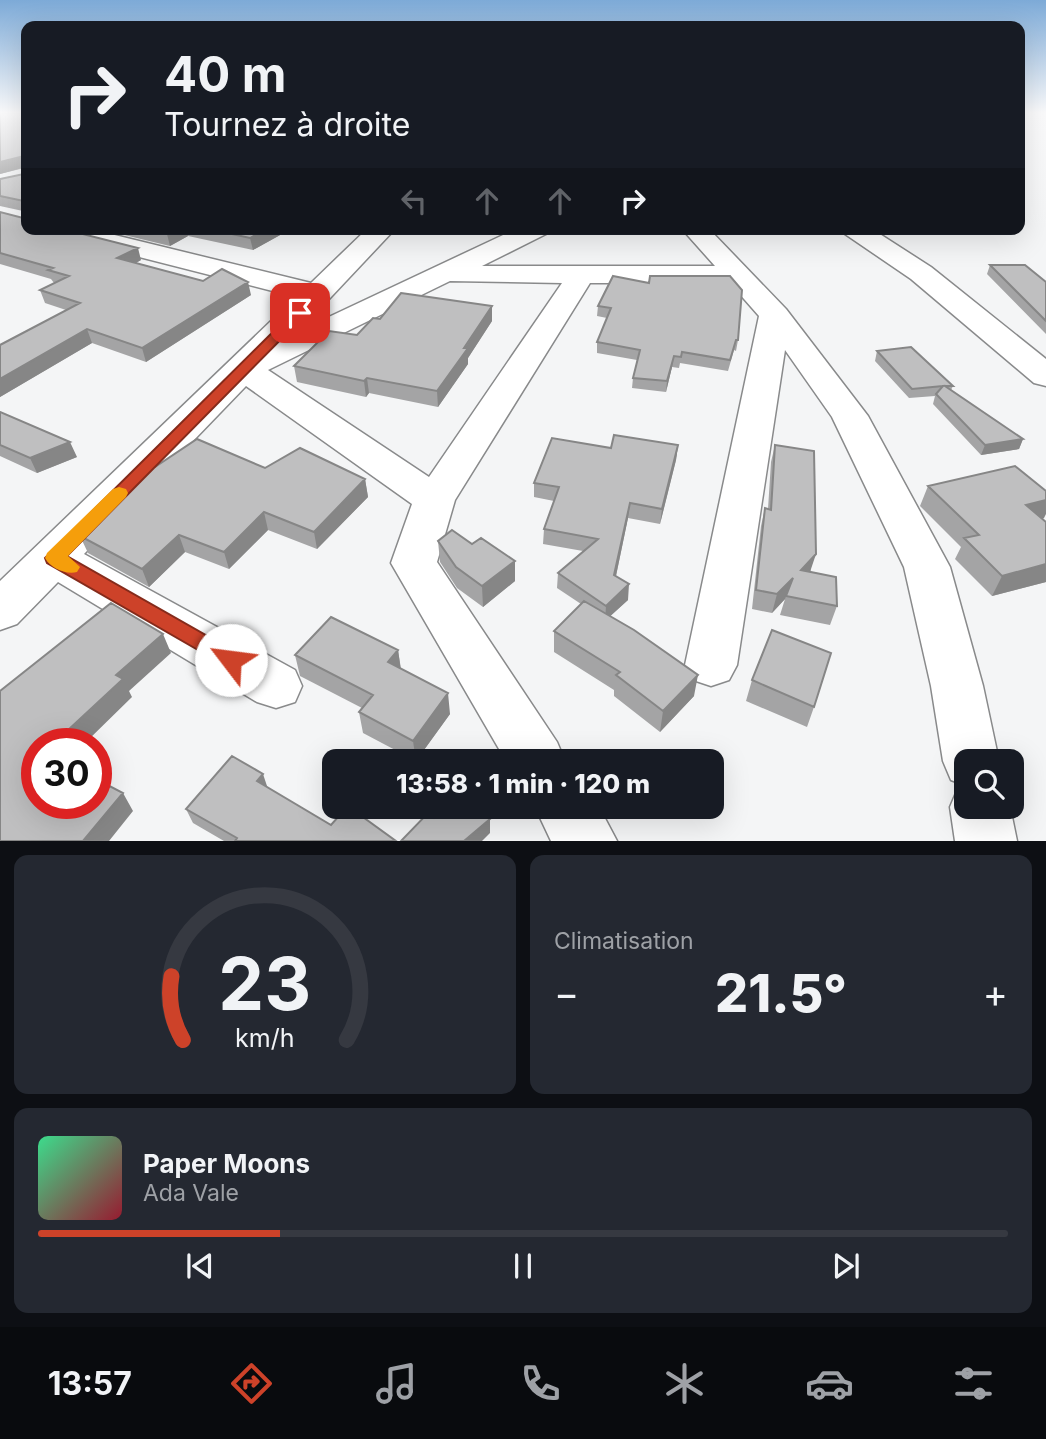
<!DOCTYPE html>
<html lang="fr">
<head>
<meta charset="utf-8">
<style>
	:root { --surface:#171b24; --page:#242831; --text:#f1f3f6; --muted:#9ea1a6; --line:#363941; --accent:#cd4229 }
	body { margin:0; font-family:Inter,sans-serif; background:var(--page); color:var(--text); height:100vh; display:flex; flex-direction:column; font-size:26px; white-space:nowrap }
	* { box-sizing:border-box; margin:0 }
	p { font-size:23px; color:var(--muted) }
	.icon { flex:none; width:38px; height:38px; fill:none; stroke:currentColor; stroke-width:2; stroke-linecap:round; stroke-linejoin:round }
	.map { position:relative; height:841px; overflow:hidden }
	.details { display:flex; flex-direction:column; gap:14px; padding:14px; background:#0d0f14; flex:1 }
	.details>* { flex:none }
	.banner { position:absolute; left:21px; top:21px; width:1004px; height:214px; border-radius:14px; box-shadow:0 7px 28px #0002; background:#171b24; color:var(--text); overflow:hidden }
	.tools { position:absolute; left:954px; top:749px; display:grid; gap:14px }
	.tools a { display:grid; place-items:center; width:70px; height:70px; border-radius:14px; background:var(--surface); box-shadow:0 7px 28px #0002; font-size:35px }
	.speed { position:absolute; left:21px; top:728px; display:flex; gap:14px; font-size:35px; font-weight:700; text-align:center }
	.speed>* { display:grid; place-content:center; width:91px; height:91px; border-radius:50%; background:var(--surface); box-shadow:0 7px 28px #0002; line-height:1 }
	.speed .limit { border:10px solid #d22; background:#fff; color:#111 }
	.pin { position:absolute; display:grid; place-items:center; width:60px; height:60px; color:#fff; margin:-30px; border-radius:14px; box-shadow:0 4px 10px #0006 }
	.me { position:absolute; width:77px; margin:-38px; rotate:300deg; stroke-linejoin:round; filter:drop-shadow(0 0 5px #0008) }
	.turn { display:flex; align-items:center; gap:24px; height:147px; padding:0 28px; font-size:32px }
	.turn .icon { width:91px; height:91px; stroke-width:2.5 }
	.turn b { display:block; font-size:49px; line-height:60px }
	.lanes { display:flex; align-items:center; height:66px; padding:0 28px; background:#0003; justify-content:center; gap:35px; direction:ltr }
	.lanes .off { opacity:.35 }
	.big { font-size:52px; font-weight:800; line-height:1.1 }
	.details .tile { flex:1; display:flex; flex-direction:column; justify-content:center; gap:10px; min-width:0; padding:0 24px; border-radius:14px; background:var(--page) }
	.details .dial { align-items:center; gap:0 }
	.dial svg { height:182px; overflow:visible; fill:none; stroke:var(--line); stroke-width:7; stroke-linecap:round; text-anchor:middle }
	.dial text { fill:var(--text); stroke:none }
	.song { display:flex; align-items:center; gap:21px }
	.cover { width:84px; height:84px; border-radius:10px; background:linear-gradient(135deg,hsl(150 70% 55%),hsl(350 70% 35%)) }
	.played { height:7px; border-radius:4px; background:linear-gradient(90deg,var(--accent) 25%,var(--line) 25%) }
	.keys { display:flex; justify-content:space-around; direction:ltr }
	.heat { display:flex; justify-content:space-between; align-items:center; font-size:38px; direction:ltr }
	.details .tiles { flex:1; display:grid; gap:14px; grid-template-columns:1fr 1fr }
	.tile:last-child { grid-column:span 2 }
	.trip { position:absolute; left:322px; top:749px; width:402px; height:70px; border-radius:14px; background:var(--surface); box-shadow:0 7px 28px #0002; font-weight:800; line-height:70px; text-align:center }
	.tab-bar { display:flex; height:112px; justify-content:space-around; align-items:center; background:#090b0e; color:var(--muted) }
	.tab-bar .icon { width:49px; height:49px }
	.tab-bar .on { color:var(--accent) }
	.tab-bar b { font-size:32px; color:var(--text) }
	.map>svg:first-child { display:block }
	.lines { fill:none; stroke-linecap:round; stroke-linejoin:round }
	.street-casing { stroke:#898a8b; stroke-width:3 }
	.street { fill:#fff; fill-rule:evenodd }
	.wall { fill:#a4a4a5 }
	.shaded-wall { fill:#868686 }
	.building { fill:#bfbfc0; stroke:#868686; stroke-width:2 }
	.route { fill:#cd4229; stroke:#852b1b; stroke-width:2 }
	.slow { fill:#f59e0b }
</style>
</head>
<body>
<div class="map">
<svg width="1046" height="841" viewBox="0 0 1046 841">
	<rect width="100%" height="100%" fill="#f4f5f6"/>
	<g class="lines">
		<g class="street-casing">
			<path id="street" d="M45,229H90L311,283L367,229H395L299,331L516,229H550L546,234L482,266H715L682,229H709L786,309L868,416L950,567L983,686L999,761H966V807H1010L1017,841H955L950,807L959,786L964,785L951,780L943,761L931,686L904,567L832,417L785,350L737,665L729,680L711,686L693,680L685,665L759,316L730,283H590L455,500L437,562L557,742L565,761H506L391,563L412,504L246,386L84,554L295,670L302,686L295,702L276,708L257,702L58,582L17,624L0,630V581L296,297L49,234ZM450,281L562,283L429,477L268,370Z
				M841,229H872L931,267L1046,359V386L1034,383L911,279L845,234Z
				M535,807H599L617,841H551Z"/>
		</g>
		<use href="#street" class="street"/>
	</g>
	<path class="wall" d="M26,113V229L141,260L136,263L251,295L146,362L92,343L0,397V345L66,310L45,303L40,290L54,283L51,279L0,264V212L23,218V211L0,206V179L24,174V168L0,174Z
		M115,229H291L253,250L188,236L170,246L116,233Z
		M990,265L1046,282V334L987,274Z
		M613,276L738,340L736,351L734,350L728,371L680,363L679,368L672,367L666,392L632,388L633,378L637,360L597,353V342L607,318L597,316L598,306Z
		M492,306V321L468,358V364L438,407L369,393L366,397L297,382L294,366L357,335L380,319Z
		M877,351L953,386L951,390L1023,439L1019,449L981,455L933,404L935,396L909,398L875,361Z
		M0,412L77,457L37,473L0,456Z
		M678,445L676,460L660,524L628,518L616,576L628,600L610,616L694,696L660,732L614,696V690L554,652V631L581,604L557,588L558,573L583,551L543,544L544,529L554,501L534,497V483L611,448Z
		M775,445L811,572L837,606L830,625L780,615L785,599L772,613L752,609L761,526L765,508L768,509L771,462Z
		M155,467L265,468L365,479L368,497L317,549L268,530L229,569L185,552L149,587L88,553L80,536Z
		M928,486L1044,518L1042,519L1046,522V582L992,596L955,559L961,547L920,506Z
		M438,541L515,581L483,607L457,588L440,562Z
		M398,650L401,669L450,714L416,761L363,733L359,712L362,708L300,676L295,655Z
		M752,680L814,707L807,727L746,701Z
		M267,787L331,825L396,841H224L193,823L186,809Z"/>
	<path class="shaded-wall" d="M24,156L26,167L0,174V162Z
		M176,229H186L188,236L170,246L167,234Z
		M266,229H291L253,250L250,238Z
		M138,248L141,260L121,271L117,258Z
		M248,282L251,295L146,362L142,348Z
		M492,306V321L468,358V364L438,407L437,391Z
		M87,329L92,343L0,397V379Z
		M674,356L672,367L666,392L667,381Z
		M367,378L369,393L366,397L364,381Z
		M1023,439L1019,449L981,455L985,445Z
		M70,442L77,457L37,473L30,458Z
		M678,445L676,460L660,524L662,509Z
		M365,479L368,497L317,549L314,532Z
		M1046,500V514L1044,518L1016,525L1026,505Z
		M630,503L628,518L613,590L614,575Z
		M264,512L268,530L229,569L224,552Z
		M179,535L185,552L149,587L142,569Z
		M816,554L810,572L801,570Z
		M515,561V581L483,607L482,586Z
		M1046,564V582L992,596L1002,576Z
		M793,578L785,599L772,613L777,594Z
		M629,584L628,600L605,621L606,606Z
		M163,634L171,653L129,691L132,697L84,744H53L116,675Z
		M398,650L401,671L388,662Z
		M698,675L694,696L660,732L663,711Z
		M448,693L450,714L416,761L413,741Z
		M263,774L268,789L257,781Z
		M123,793L133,811L109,841H83Z
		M490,819V833L482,841H464Z"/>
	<path class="building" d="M0,113H26V229H63L138,248L117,258L203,281L222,269L248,282L142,348L87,329L0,379V345L80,303L40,290L69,276L48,270L53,268L0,253V212L23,218L24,201L0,196V179L24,174V156L0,162Z
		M148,229H176L167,234Z
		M209,229H266L250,238Z
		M990,265H1025L1046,282V321Z
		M613,276L649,283L650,276H730L742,290L738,340H736L730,360L682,352L681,357L674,356L667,381L633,378L640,350L597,342L611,308L598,306Z
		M401,293L492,306L464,348H468L437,391L367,378L364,381L294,366L329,331L357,335L373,318L380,319Z
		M911,347L953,386H945L1023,439L985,445L936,394L943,386L912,389L877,351Z
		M0,412L70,442L30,458L0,445Z
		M614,435L678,445L662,509L630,503L614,575L629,584L606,606L558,573L598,539L544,529L559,487L534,483L552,438L611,448Z
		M197,439L265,468L300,448L365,479L314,532L264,512L224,552L179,535L142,569L80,536L150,466L155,467Z
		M775,445L814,451L816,554L801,570L836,577L837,606L786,596L793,578L777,594L756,590L765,508L771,510Z
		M1015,466L1046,491V500L1026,505L1046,522V564L1002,576L964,538L979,535L928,486Z
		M452,530L472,544L481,538L515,561L482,586L456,567L438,541Z
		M584,601L634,630L698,675L663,711L616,675L620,672L554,631Z
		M111,603L163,634L116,675L123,679L53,744H37V803H96V779L123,793L83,841H0V691Z
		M331,617L398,650L388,662L448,693L413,741L359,712L373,695L295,655Z
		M772,630L831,653L814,707L752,680Z
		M232,756L263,774L257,781L331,825L347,807H349L396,841H235L237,838L186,809Z
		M447,807H479L490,819L464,841H401L428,813L434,818Z"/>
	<linearGradient id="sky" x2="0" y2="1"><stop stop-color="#7daad7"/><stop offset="0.49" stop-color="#fafafb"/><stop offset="1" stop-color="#fafafb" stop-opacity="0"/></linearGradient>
	<rect width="1046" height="230" fill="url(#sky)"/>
	<path class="route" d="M300,309L306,313L304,316L67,556L239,654L242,660L239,667L231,669L47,563L45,558L295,310Z"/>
	<path class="slow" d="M119,487L126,489L128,493L126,497L68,556L80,567L77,572C66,575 50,568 45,558L47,553L113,489Z"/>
</svg>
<div class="tools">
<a><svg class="icon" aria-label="search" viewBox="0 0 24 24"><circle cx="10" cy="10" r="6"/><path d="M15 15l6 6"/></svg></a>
</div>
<div class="speed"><div class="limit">30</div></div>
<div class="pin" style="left:300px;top:313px;background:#d93025"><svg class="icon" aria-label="arrive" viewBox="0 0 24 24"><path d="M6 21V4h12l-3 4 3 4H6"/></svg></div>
<svg class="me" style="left:231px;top:660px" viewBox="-20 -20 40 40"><circle r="19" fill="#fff"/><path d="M0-13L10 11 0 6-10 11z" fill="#cd4229"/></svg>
<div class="trip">13:58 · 1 min · 120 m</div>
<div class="banner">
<div class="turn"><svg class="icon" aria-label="right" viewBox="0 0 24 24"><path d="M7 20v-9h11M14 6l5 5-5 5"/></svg><div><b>40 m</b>Tournez à droite</div></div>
<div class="lanes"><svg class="icon off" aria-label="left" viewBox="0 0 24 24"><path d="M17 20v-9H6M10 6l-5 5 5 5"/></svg><svg class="icon off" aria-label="ahead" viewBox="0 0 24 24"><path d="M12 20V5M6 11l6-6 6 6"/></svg><svg class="icon off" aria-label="ahead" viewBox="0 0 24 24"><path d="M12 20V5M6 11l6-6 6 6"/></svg><svg class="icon" aria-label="right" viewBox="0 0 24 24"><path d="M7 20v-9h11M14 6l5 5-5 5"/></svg></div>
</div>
</div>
<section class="details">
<div class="tiles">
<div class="tile dial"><svg viewBox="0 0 100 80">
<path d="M14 69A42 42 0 1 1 86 69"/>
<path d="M14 69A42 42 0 0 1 9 41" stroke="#cd4229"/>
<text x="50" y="56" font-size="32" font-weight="700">23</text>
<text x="50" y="72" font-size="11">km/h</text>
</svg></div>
<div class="tile"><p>Climatisation</p>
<div class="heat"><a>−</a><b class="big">21.5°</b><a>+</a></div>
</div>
<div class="tile">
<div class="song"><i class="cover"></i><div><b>Paper Moons</b><p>Ada Vale</p></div></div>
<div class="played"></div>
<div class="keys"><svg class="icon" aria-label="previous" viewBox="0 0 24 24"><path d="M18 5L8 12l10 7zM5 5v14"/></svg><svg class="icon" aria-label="pause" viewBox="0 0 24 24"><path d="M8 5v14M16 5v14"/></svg><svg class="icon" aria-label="next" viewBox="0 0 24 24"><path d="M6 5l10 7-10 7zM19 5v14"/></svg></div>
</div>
</div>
</section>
<nav class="tab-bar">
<b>13:57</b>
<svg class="icon on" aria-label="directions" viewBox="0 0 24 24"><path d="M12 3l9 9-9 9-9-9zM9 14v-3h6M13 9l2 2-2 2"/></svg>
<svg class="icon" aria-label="music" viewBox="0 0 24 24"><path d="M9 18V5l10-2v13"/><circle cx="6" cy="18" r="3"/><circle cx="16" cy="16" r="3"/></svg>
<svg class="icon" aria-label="phone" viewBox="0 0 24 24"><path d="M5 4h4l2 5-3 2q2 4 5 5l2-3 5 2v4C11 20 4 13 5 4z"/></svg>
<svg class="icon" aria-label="climate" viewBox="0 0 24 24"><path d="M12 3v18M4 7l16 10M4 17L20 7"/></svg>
<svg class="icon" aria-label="car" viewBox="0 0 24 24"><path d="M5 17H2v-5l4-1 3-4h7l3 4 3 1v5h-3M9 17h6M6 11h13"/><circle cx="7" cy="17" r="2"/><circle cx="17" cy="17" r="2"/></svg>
<svg class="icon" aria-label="filters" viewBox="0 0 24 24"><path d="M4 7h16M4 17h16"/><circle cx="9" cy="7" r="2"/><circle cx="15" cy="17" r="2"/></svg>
</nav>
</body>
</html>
